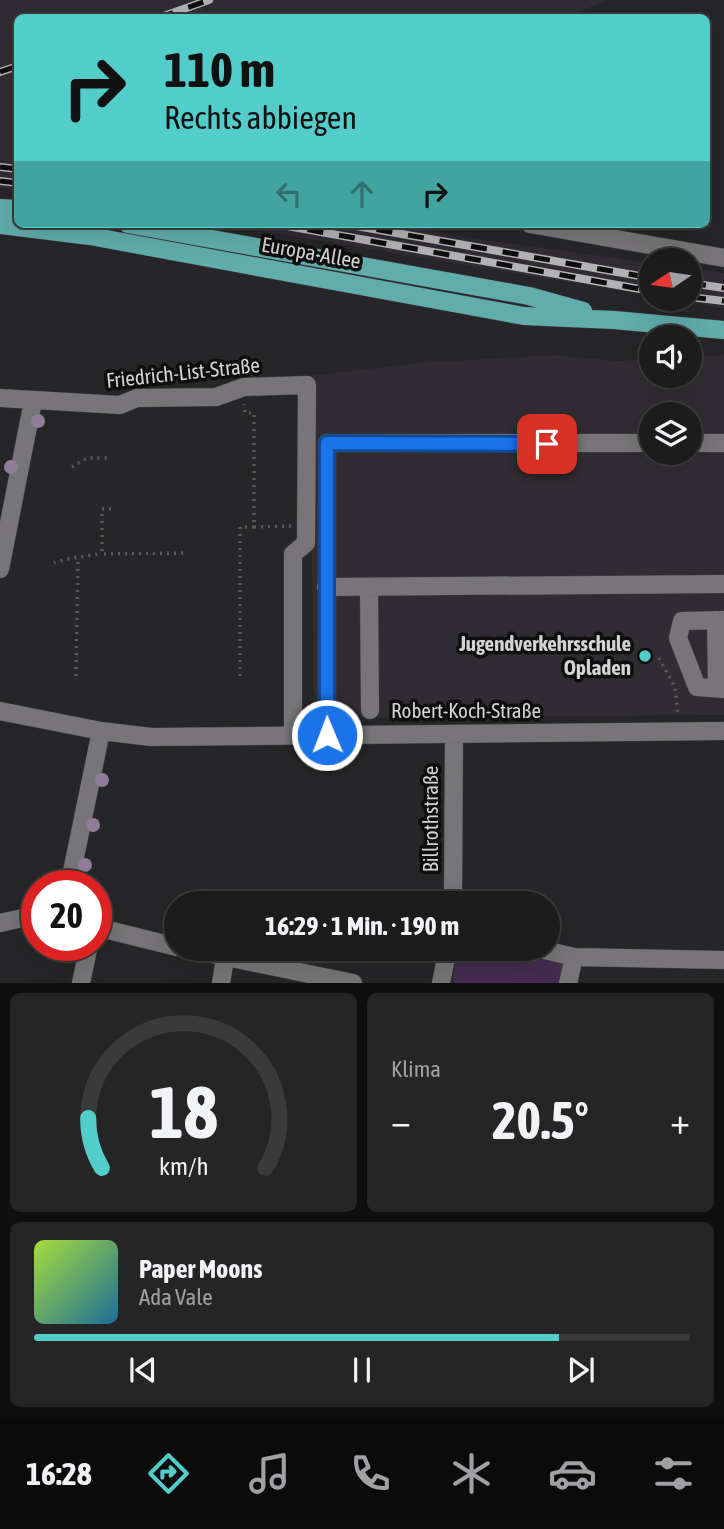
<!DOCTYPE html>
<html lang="de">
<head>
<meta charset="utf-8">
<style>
	:root { --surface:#1c1c1d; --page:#252526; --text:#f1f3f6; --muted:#a0a1a4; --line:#3a3a3b; --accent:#53cdca }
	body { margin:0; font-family:"Asap Condensed",sans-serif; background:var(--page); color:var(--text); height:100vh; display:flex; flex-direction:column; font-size:26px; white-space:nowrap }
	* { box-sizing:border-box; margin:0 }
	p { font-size:23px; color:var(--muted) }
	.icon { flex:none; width:38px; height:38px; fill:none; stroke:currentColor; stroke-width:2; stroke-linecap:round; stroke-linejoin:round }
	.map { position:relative; height:983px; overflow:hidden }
	.side { display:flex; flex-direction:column; gap:10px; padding:10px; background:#0f0f10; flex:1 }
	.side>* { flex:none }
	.banner { position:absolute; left:14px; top:14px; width:696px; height:214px; border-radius:10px; box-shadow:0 7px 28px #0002,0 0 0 2px var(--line); background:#53cdca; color:#111; overflow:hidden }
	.needle { width:46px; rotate:257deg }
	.controls { position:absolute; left:639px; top:248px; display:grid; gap:14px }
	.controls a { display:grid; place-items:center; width:63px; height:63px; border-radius:50%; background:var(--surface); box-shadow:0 7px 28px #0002,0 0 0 2px var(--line); font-size:35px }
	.speed { position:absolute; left:21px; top:870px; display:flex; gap:14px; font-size:35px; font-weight:700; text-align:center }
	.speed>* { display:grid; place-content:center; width:91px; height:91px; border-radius:50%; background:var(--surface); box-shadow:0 7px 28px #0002,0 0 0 2px var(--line); line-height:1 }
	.speed .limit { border:10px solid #d22; background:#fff; color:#111 }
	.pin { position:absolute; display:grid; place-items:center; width:60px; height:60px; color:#fff; margin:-30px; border-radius:14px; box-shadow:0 4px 10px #0006 }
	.me { position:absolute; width:77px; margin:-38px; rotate:359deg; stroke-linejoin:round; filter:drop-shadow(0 0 5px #0008) }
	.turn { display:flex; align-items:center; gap:24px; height:147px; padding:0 35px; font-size:32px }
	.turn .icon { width:91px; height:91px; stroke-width:2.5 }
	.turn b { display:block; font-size:49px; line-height:60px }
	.lanes { display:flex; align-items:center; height:66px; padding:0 35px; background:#0003; justify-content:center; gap:35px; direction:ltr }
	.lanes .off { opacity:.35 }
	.big { font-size:52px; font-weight:700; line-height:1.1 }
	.side .card { flex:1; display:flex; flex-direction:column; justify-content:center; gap:10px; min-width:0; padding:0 24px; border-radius:10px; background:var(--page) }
	.side .dial { align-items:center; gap:0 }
	.dial svg { height:182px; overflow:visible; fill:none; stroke:var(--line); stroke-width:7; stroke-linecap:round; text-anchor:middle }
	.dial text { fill:var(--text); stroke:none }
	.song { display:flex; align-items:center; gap:21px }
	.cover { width:84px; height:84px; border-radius:10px; background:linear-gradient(135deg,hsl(80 70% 55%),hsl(200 70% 35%)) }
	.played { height:7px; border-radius:4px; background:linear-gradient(90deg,var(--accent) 80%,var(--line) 80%) }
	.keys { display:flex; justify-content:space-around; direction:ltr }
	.heat { display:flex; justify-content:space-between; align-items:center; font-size:38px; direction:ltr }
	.side .tiles { flex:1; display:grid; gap:10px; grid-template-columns:1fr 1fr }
	.card:last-child { grid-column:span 2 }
	.trip { position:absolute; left:164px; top:891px; width:396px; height:70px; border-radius:35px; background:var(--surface); box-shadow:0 7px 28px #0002,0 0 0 2px var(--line); font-weight:700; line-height:70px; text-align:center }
	.dock { display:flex; height:112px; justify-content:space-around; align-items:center; background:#0b0b0c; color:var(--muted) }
	.dock .icon { width:49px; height:49px }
	.dock .current { color:var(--accent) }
	.dock b { font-size:32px; color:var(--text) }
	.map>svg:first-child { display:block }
	.built { fill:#312c33; fill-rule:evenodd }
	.green { fill:#452b50 }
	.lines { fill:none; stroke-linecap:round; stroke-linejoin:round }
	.minor-casing { stroke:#424143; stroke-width:19 }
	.major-casing { stroke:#424143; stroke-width:19 }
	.path { stroke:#5a595b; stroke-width:3.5; stroke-dasharray:2 5; stroke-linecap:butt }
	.minor { stroke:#777577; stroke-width:18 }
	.major { stroke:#60adac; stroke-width:18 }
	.rail-casing { stroke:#b3b2b4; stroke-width:8 }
	.rail { stroke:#0f0e0f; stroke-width:5; stroke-dasharray:16; stroke-linecap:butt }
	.tree { fill:#917d99 }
	.route-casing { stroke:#114b97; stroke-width:18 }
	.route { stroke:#1a73e8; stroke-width:12 }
	.poi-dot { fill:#53cdca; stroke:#0f0e0f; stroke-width:2.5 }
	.labels { text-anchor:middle; stroke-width:7; stroke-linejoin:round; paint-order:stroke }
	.street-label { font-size:21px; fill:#d3d2d4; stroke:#0f0e0f }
	.poi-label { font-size:21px; font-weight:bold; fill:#d3d2d4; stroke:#0f0e0f; text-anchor:end }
</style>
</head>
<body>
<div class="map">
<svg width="724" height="983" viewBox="0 0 724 983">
	<rect width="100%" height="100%" fill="#262527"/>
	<path class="built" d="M0,0H203L206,11L188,18H18L17,190L0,188Z
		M204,0H609L562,18H210Z
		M220,224H392L463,237L651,263V296Z
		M690,268L724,273V308L671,299H690Z
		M554,355L617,361L651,359V376H690V357L724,355V715L314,718L309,376L418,363ZM651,415H690V453H651Z"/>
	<path class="green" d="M458,949H500L561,961L563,968L560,983H452Z"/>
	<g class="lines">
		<g class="minor-casing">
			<path id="minor" d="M530,224L724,258
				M0,398L120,405L137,398L216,397L244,387L307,385L306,543L293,554V735
				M690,443H724
				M0,569L33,401
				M326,587L724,584
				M369,587L370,710
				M716,620L717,688
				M724,620L682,621L678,638L697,687L724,689
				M0,711L101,731L151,737L724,731
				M327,735V443H651
				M69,886L101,731
				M453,903L454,734
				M0,923L37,915
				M96,927L177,947
				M183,948L353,983
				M536,948L574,957L724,960
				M81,983L89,945
				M221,983L225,959
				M441,983L448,948
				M568,983L574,957"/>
		</g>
		<g class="major-casing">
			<path id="major" d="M0,208L18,209
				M128,224L529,296L583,311
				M0,225L90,236L524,316L614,320L724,330"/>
		</g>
		<path class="path" d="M72,467L87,458H110
			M111,509H102V554L187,553
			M254,527L291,526
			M54,563C59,560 95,554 102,554
			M659,658L675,687L678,716
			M76,676L78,559
			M240,676V527H254V413H245L244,404"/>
		<use href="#minor" class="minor"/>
		<use href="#major" class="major"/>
		<g class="rail-casing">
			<path id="rail" d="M158,18L209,0
				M0,72L18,66
				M0,167L18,169
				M0,181L18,183
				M276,224L651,291
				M345,224L651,278
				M690,283L724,288
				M690,297L724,301"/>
		</g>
		<use href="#rail" class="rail"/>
	</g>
	<g class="tree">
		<circle cx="38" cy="421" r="7"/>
		<circle cx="11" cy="467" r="7"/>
		<circle cx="102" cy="780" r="7"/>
		<circle cx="93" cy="825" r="7"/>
		<circle cx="85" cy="865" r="7"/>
	</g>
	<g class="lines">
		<g class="route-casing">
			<path id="route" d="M327,735V443L547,444"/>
		</g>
		<use href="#route" class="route"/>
	</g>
	<circle class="poi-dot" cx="645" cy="656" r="7"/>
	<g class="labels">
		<g class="street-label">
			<text transform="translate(311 253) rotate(10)" y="7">Europa-Allee</text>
			<text transform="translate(183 373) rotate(-6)" y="7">Friedrich-List-Straße</text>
			<text x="466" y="718">Robert-Koch-Straße</text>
			<text transform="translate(431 819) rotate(-90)" y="7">Billrothstraße</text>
		</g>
		<g class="poi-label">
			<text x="631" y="651">Jugendverkehrsschule<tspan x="631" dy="24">Opladen</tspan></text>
		</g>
	</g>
</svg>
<div class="controls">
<a><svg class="needle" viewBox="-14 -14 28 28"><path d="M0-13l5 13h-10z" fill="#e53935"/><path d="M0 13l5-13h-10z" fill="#a0a1a4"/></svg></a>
<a><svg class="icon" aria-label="sound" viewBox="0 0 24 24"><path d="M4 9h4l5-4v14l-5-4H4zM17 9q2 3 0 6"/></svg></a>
<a><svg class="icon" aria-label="layers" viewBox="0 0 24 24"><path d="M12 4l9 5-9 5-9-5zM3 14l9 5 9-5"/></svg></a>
</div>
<div class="speed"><div class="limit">20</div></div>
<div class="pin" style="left:547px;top:444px;background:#d93025"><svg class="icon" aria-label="arrive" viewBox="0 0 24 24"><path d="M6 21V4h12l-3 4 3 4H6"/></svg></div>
<svg class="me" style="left:327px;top:735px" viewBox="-20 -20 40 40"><circle r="17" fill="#1a73e8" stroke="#fff" stroke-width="3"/><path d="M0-11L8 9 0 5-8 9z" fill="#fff"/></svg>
<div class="trip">16:29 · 1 Min. · 190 m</div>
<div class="banner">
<div class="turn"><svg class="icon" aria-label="right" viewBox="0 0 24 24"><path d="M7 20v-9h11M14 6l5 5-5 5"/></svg><div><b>110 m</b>Rechts abbiegen</div></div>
<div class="lanes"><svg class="icon off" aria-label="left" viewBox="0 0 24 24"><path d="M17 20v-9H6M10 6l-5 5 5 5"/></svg><svg class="icon off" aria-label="ahead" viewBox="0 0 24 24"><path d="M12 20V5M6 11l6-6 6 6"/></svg><svg class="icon" aria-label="right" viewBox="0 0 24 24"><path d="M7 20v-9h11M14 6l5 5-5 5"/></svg></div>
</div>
</div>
<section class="side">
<div class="tiles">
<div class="card dial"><svg viewBox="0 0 100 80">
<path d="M14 69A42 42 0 1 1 86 69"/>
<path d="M14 69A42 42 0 0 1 8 47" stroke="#53cdca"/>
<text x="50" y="56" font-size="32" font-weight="700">18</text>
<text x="50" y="72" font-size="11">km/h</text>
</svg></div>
<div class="card"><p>Klima</p>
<div class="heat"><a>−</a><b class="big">20.5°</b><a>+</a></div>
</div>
<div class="card">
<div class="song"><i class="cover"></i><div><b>Paper Moons</b><p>Ada Vale</p></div></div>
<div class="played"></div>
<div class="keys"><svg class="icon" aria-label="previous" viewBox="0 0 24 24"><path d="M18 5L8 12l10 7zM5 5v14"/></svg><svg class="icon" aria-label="pause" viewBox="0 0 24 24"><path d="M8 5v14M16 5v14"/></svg><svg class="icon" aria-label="next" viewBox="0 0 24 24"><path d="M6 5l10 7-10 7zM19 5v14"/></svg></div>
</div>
</div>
</section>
<nav class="dock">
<b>16:28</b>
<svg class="icon current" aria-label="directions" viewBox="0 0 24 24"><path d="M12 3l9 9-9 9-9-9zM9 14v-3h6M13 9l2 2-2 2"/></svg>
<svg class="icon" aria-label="music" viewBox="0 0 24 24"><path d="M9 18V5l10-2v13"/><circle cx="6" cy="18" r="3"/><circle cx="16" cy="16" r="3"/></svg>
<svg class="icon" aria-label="phone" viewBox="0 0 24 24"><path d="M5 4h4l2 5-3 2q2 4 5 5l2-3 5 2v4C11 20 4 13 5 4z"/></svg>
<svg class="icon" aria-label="climate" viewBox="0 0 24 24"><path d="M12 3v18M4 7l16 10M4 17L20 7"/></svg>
<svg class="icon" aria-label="car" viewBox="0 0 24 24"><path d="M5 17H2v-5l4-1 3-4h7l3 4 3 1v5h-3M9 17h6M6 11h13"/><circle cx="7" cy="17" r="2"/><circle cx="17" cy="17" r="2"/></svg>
<svg class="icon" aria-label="filters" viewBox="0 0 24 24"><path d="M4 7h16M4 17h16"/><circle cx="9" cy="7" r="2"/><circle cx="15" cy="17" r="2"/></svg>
</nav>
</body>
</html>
